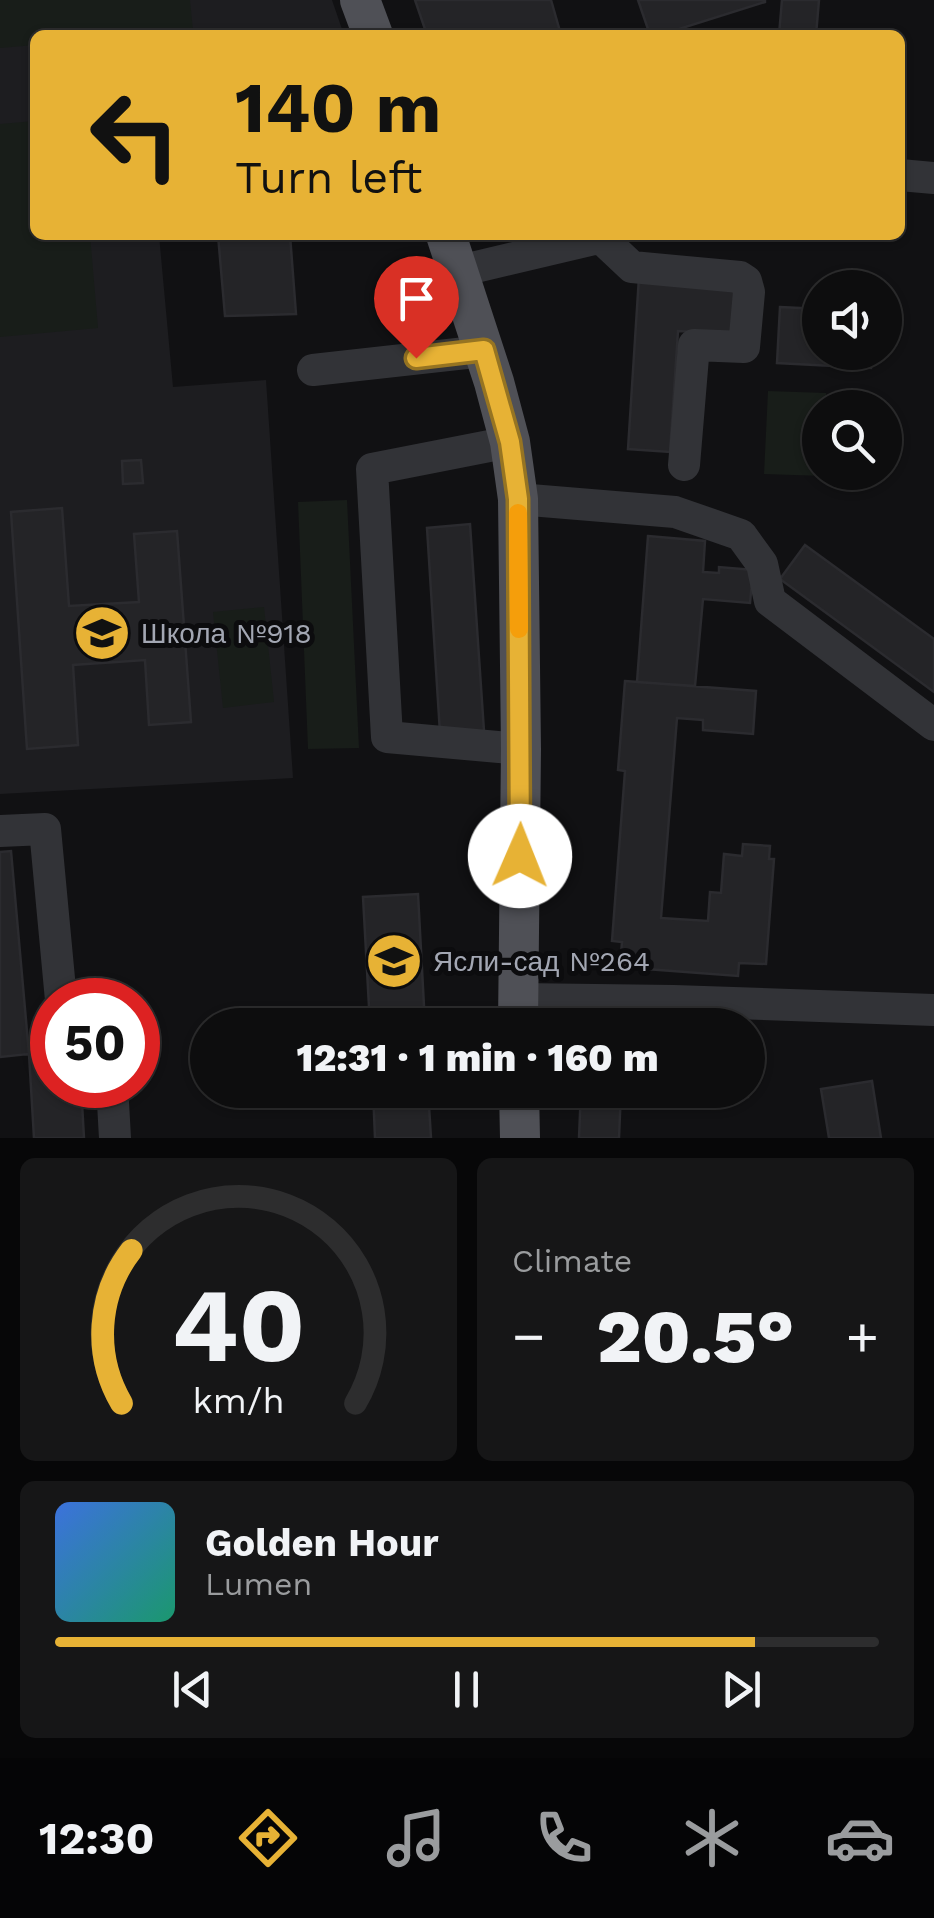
<!DOCTYPE html>
<html lang="en">
<head>
<meta charset="utf-8">
<style>
	:root { --surface:#0d0d0e; --page:#161617; --text:#f1f3f6; --muted:#9a9c9e; --line:#2d2d2e; --accent:#e7b235 }
	body { margin:0; font-family:"Work Sans",sans-serif; background:var(--page); color:var(--text); height:100vh; display:flex; flex-direction:column; font-size:38px; white-space:nowrap }
	* { box-sizing:border-box; margin:0 }
	p { font-size:32px; color:var(--muted) }
	.icon { flex:none; width:55px; height:55px; fill:none; stroke:currentColor; stroke-width:2; stroke-linecap:round; stroke-linejoin:round }
	.map { position:relative; height:1138px; overflow:hidden }
	.side { display:flex; flex-direction:column; gap:20px; padding:20px; background:#070708; flex:1 }
	.side>* { flex:none }
	.guide { position:absolute; left:30px; top:30px; width:875px; height:210px; border-radius:15px; box-shadow:0 2px 8px #0004,0 0 0 2px var(--line); background:#e7b235; color:#111; overflow:hidden }
	.fabs { position:absolute; left:802px; top:270px; display:grid; gap:20px }
	.fabs a { display:grid; place-items:center; width:100px; height:100px; border-radius:50%; background:var(--surface); box-shadow:0 2px 8px #0004,0 0 0 2px var(--line); font-size:50px }
	.speed { position:absolute; left:30px; top:978px; display:flex; gap:20px; font-size:50px; font-weight:700; text-align:center }
	.speed>* { display:grid; place-content:center; width:130px; height:130px; border-radius:50%; background:var(--surface); box-shadow:0 2px 8px #0004,0 0 0 2px var(--line); line-height:1 }
	.speed .limit { border:15px solid #d22; background:#fff; color:#111 }
	.pin { position:absolute; display:grid; place-items:center; width:85px; height:85px; color:#fff; margin:-102px -42px; border-radius:50% 50% 50% 0; rotate:-45deg; box-shadow:0 0 10px #0007 }
	.pin .icon { rotate:45deg }
	.me { position:absolute; width:110px; margin:-55px; rotate:1deg; stroke-linejoin:round; filter:drop-shadow(0 0 8px #0008) }
	.turn { display:flex; align-items:center; gap:35px; height:210px; padding:0 40px; font-size:45px }
	.turn .icon { width:130px; height:130px; stroke-width:2.5 }
	.turn b { display:block; font-size:70px; line-height:85px }
	.big { font-size:75px; font-weight:800; line-height:1.1 }
	.side .tile { flex:1; display:flex; flex-direction:column; justify-content:center; gap:15px; min-width:0; padding:0 35px; border-radius:15px; background:var(--page) }
	.side .dial { align-items:center; gap:0 }
	.dial svg { height:260px; overflow:visible; fill:none; stroke:var(--line); stroke-width:7; stroke-linecap:round; text-anchor:middle }
	.dial text { fill:var(--text); stroke:none }
	.song { display:flex; align-items:center; gap:30px }
	.cover { width:120px; height:120px; border-radius:15px; background:linear-gradient(135deg,hsl(220 70% 55%),hsl(160 70% 35%)) }
	.played { height:10px; border-radius:5px; background:linear-gradient(90deg,var(--accent) 85%,var(--line) 85%) }
	.keys { display:flex; justify-content:space-around; direction:ltr }
	.heat { display:flex; justify-content:space-between; align-items:center; font-size:55px; direction:ltr }
	.side .tiles { flex:1; display:grid; gap:20px; grid-template-columns:1fr 1fr }
	.tile:last-child { grid-column:span 2 }
	.trip { position:absolute; left:190px; top:1008px; width:575px; height:100px; border-radius:50px; background:var(--surface); box-shadow:0 2px 8px #0004,0 0 0 2px var(--line); font-weight:800; line-height:100px; text-align:center }
	.tabs { display:flex; height:160px; justify-content:space-around; align-items:center; background:#050506; color:var(--muted) }
	.tabs .icon { width:70px; height:70px }
	.tabs .selected { color:var(--accent) }
	.tabs b { font-size:45px; color:var(--text) }
	.map>svg:first-child { display:block }
	.built { fill:#1d1d20 }
	.green { fill:#181d19 }
	.building { fill:#242427; stroke:#2b2b2f; stroke-width:2.5 }
	.lines { fill:none; stroke-linecap:round; stroke-linejoin:round }
	.minor { stroke:#323337; stroke-width:32 }
	.major { stroke:#4f5056; stroke-width:40 }
	.route-casing { stroke:#967422; stroke-width:25 }
	.route { stroke:#e7b235; stroke-width:18 }
	.slow { stroke:#f59e0b; stroke-width:18 }
	.labels { text-anchor:middle; stroke-width:10; stroke-linejoin:round; paint-order:stroke }
	.poi-label { font-size:28px; fill:#a3a7b3; stroke:#0c0c0e; text-anchor:start }
</style>
</head>
<body>
<div class="map">
<svg width="934" height="1138" viewBox="0 0 934 1138">
	<rect width="100%" height="100%" fill="#111113"/>
	<path class="built" d="M0,0H332L344,35H35V235H159L173,387L266,380L293,778L0,794Z"/>
	<path class="green" d="M0,0H190L193,31L144,35H35V45L0,48Z
		M35,121V235H90L98,328L0,337V124Z
		M768,391L826,393V407L820,408V472L823,476L764,474Z
		M347,500L359,748L308,749L298,502Z
		M264,607L274,702L223,708L213,612Z"/>
	<path class="building" d="M415,0H551L561,35H427Z
		M638,0H765V2L660,35H650Z
		M782,0H819L816,35H779Z
		M218,235H290L296,314L225,316Z
		M639,277L743,283L739,334L678,331L670,452L628,449Z
		M780,307L820,309V352H872L871,368L777,363Z
		M141,460L143,483L123,484L122,461Z
		M62,508L69,606L139,602L134,534L177,531L191,722L149,725L145,660L73,665L78,745L27,749L11,512Z
		M470,524L484,731L440,733L427,528Z
		M648,536L705,541L703,572L719,573V567L753,570L750,603L703,599L695,686L637,682Z
		M805,545L934,639V692L780,579Z
		M625,681L756,691L753,734L703,730V720L677,718L661,918L708,921L710,892L721,893L724,854L742,856L743,844L770,846L769,859H774L766,964L739,963L738,976L620,967L622,942L612,941L625,771L618,770Z
		M11,851L29,1054L0,1057V852Z
		M418,894L425,1025H370L363,897Z
		M52,1053V1085H81L84,1138H34L29,1054Z
		M748,1056H750L748,1097L692,1095L693,1090H748Z
		M872,1081L881,1138H829L821,1089Z
		M373,1090H428L431,1138H375Z
		M581,1090H621L619,1138H579Z"/>
	<g class="lines">
		<path class="minor" d="M900,175L934,178
			M600,237L632,267L740,277L746,281L749,292L744,347L694,345L684,465
			M459,271L611,235
			M313,370L484,351
			M510,442L372,469L387,737L521,749
			M518,499L675,512L741,535L762,564L770,601L934,725
			M0,831L45,829L61,1000
			M518,999L674,1001L934,1010
			M112,1085L115,1138"/>
		<path class="major" d="M360,0L373,35
			M446,235L494,382L510,442L518,499L521,749L518,1025
			M519,1090L520,1138"/>
	</g>
	<g class="lines">
		<g class="route-casing">
			<path id="route" d="M416,358L484,350L510,442L518,499L520,856"/>
		</g>
		<use href="#route" class="route"/>
		<path class="slow" d="M518,513L519,629"/>
	</g>
	<defs>
		<g id="school-disc" transform="scale(2.875)"><circle r="9.5" fill="#e7b235" stroke="#0c0c0e"/><path d="M0-5L7-2L0 1L-7-2ZM-4 1L0 2.5L4 1V4Q0 6-4 4Z" fill="#111"/></g>
	</defs>
	<g fill-rule="evenodd">
		<use href="#school-disc" x="102" y="633"/>
		<use href="#school-disc" x="394" y="961"/>
	</g>
	<g class="labels">
		<g class="poi-label">
			<text x="141" y="643">Школа №918</text>
			<text x="433" y="971">Ясли-сад №264</text>
		</g>
	</g>
</svg>
<div class="fabs">
<a><svg class="icon" aria-label="sound" viewBox="0 0 24 24"><path d="M4 9h4l5-4v14l-5-4H4zM17 9q2 3 0 6"/></svg></a>
<a><svg class="icon" aria-label="search" viewBox="0 0 24 24"><circle cx="10" cy="10" r="6"/><path d="M15 15l6 6"/></svg></a>
</div>
<div class="speed"><div class="limit">50</div></div>
<div class="pin" style="left:416px;top:358px;background:#d93025"><svg class="icon" aria-label="arrive" viewBox="0 0 24 24"><path d="M6 21V4h12l-3 4 3 4H6"/></svg></div>
<svg class="me" style="left:520px;top:856px" viewBox="-20 -20 40 40"><circle r="19" fill="#fff"/><path d="M0-13L10 11 0 6-10 11z" fill="#e7b235"/></svg>
<div class="trip">12:31 · 1 min · 160 m</div>
<div class="guide">
<div class="turn"><svg class="icon" aria-label="left" viewBox="0 0 24 24"><path d="M17 20v-9H6M10 6l-5 5 5 5"/></svg><div><b>140 m</b>Turn left</div></div>
</div>
</div>
<section class="side">
<div class="tiles">
<div class="tile dial"><svg viewBox="0 0 100 80">
<path d="M14 69A42 42 0 1 1 86 69"/>
<path d="M14 69A42 42 0 0 1 17 22" stroke="#e7b235"/>
<text x="50" y="56" font-size="32" font-weight="700">40</text>
<text x="50" y="72" font-size="11">km/h</text>
</svg></div>
<div class="tile"><p>Climate</p>
<div class="heat"><a>−</a><b class="big">20.5°</b><a>+</a></div>
</div>
<div class="tile">
<div class="song"><i class="cover"></i><div><b>Golden Hour</b><p>Lumen</p></div></div>
<div class="played"></div>
<div class="keys"><svg class="icon" aria-label="previous" viewBox="0 0 24 24"><path d="M18 5L8 12l10 7zM5 5v14"/></svg><svg class="icon" aria-label="pause" viewBox="0 0 24 24"><path d="M8 5v14M16 5v14"/></svg><svg class="icon" aria-label="next" viewBox="0 0 24 24"><path d="M6 5l10 7-10 7zM19 5v14"/></svg></div>
</div>
</div>
</section>
<nav class="tabs">
<b>12:30</b>
<svg class="icon selected" aria-label="directions" viewBox="0 0 24 24"><path d="M12 3l9 9-9 9-9-9zM9 14v-3h6M13 9l2 2-2 2"/></svg>
<svg class="icon" aria-label="music" viewBox="0 0 24 24"><path d="M9 18V5l10-2v13"/><circle cx="6" cy="18" r="3"/><circle cx="16" cy="16" r="3"/></svg>
<svg class="icon" aria-label="phone" viewBox="0 0 24 24"><path d="M5 4h4l2 5-3 2q2 4 5 5l2-3 5 2v4C11 20 4 13 5 4z"/></svg>
<svg class="icon" aria-label="climate" viewBox="0 0 24 24"><path d="M12 3v18M4 7l16 10M4 17L20 7"/></svg>
<svg class="icon" aria-label="car" viewBox="0 0 24 24"><path d="M5 17H2v-5l4-1 3-4h7l3 4 3 1v5h-3M9 17h6M6 11h13"/><circle cx="7" cy="17" r="2"/><circle cx="17" cy="17" r="2"/></svg>
</nav>
</body>
</html>
